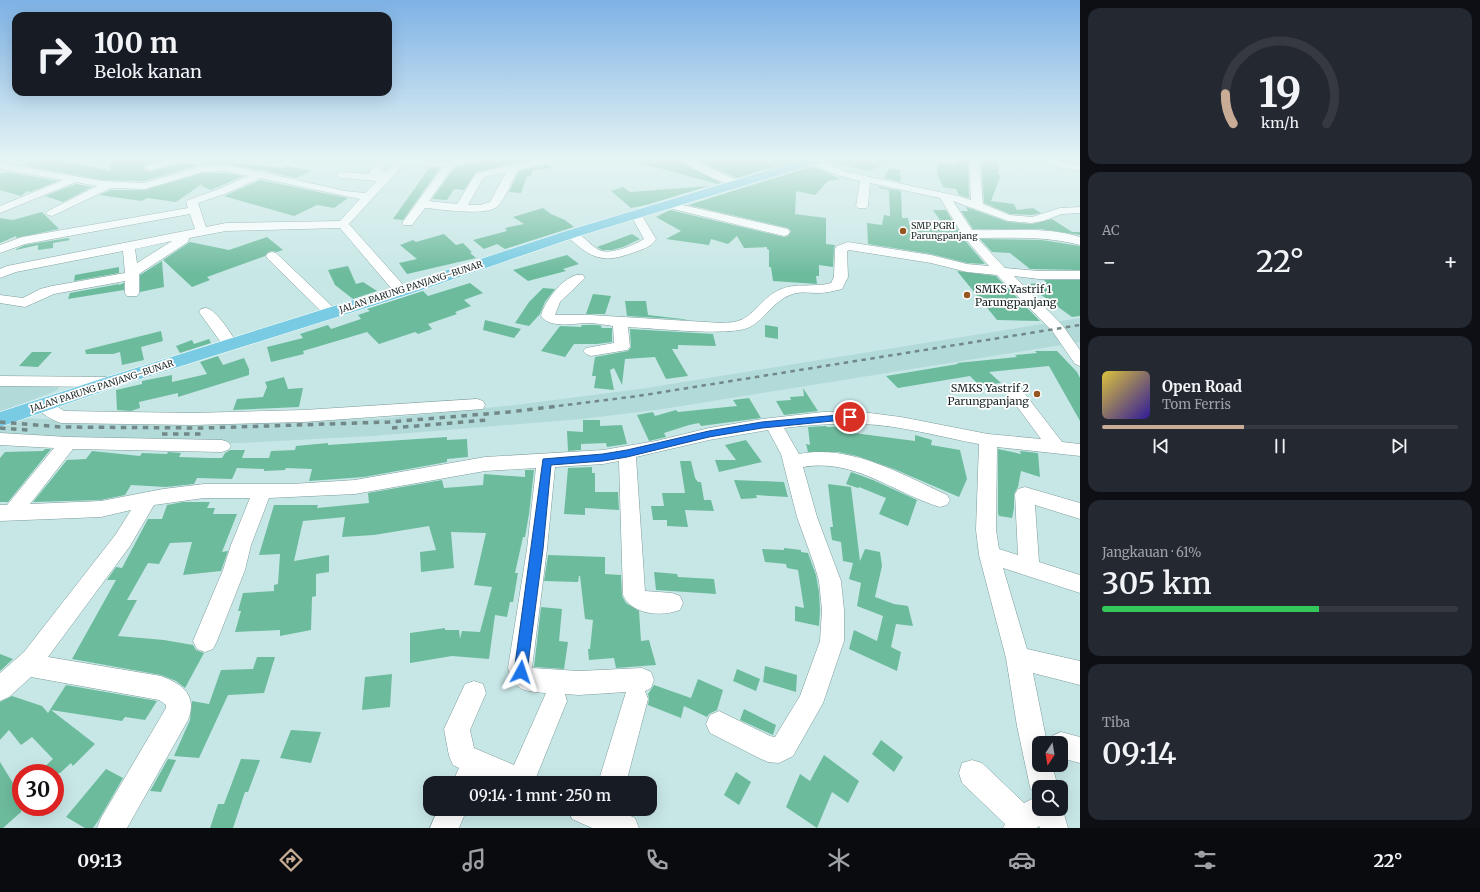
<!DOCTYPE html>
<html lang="id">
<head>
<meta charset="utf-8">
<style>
	:root { --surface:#171b24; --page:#242831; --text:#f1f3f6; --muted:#9ea1a6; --line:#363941; --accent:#c8ac95 }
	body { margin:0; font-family:Merriweather,serif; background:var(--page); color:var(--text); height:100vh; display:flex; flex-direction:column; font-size:15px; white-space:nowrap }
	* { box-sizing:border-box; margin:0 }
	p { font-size:13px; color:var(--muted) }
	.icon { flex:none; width:22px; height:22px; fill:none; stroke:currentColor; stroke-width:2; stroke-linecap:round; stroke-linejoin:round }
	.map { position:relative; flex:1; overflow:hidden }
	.sheet { display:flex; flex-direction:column; gap:8px; padding:8px; background:#0d0f14; width:400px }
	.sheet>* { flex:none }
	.top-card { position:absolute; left:12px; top:12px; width:380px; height:84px; border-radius:12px; box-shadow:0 4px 16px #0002; background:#171b24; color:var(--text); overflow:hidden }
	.needle { width:26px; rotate:192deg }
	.buttons { position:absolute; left:1032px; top:736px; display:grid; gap:8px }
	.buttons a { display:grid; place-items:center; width:36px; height:36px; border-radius:8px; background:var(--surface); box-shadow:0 4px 16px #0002; font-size:20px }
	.speed { position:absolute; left:12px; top:764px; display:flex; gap:8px; font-size:20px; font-weight:700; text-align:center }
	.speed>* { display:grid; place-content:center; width:52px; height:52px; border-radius:50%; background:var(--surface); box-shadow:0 4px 16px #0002; line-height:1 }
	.speed .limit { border:6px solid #d22; background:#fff; color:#111 }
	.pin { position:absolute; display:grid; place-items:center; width:34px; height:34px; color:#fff; margin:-17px; border:2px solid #fff; border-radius:50%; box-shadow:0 1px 4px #0007 }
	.me { position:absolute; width:44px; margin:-22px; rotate:5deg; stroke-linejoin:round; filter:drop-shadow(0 0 3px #0008) }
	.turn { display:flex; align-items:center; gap:14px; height:84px; padding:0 16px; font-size:18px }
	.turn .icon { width:52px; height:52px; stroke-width:2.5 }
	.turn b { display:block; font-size:28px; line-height:34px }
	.big { font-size:30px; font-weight:600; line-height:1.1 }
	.sheet .widget { flex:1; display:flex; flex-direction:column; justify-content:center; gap:6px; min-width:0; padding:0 14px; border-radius:12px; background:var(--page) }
	.sheet .dial { align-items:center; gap:0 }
	.dial svg { height:104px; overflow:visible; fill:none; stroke:var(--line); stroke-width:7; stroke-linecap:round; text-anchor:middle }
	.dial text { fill:var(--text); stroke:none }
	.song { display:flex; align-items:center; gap:12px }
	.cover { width:48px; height:48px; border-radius:6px; background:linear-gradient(135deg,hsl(50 70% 55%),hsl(250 70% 35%)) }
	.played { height:4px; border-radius:2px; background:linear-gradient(90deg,var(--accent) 40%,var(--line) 40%) }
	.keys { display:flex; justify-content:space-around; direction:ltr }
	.heat { display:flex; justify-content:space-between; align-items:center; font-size:22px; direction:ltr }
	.charge { height:6px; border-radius:3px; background:linear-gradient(90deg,#34c759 61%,var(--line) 0) }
	.trip { position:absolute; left:423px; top:776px; width:234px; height:40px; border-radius:12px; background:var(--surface); box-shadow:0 4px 16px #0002; font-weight:600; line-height:40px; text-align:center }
	.tabs { display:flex; height:64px; justify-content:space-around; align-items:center; background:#090b0e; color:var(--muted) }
	.tabs .icon { width:28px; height:28px }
	.tabs .current { color:var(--accent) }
	.tabs b { font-size:18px; color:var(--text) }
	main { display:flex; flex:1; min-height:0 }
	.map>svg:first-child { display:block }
	.built { fill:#b2dad9 }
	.building { fill:#6dbb9d }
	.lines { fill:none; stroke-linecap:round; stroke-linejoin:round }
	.minor-casing { stroke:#7d9c9b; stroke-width:1 }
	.major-casing { stroke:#fff; stroke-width:1 }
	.minor { fill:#fff; fill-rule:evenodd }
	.major { fill:#78cbe2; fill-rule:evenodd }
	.rail-far1 { stroke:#728887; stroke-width:2.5; stroke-dasharray:4.5 4.5; stroke-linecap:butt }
	.rail { stroke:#728887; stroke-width:3.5; stroke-dasharray:5.5 5.5; stroke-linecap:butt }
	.route { fill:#1a73e8; stroke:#114b97 }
	.poi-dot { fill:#96561f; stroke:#fff; stroke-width:1.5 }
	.labels { text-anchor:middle; stroke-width:3.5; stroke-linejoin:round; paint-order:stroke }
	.far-poi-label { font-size:9px; fill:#182424; stroke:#fff; text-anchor:start }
	.far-street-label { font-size:9px; fill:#182424; stroke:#fff }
	.poi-label { font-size:11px; fill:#182424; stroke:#fff; text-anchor:start }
</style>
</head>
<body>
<main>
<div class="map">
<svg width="1080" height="828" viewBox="0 0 1080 828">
	<rect width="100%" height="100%" fill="#c7e7e6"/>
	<path class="built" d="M1080,318V342L663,409L582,419L373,436L241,443L160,444L0,439V417L126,423L378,419L515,405L640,389Z
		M0,383L62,384L56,391L0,412Z"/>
	<path class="building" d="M37,158H54L110,171L111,158L161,159L145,165L144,169L150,172L182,163L199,165L144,181L103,180L21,165Z
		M484,158L534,159L476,172L464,190L454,189L447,200L432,199L454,168L485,160Z
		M636,158H686L682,162L687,166L721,183L718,184L635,162Z
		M701,158H801L802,159L737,178L699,162Z
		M832,158H898L869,171L832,163Z
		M955,158H968L969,198L959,195L956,189L943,187L937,173L938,163L957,164Z
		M981,158H999L998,174L1001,175L991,201L1014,204L1017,210L1033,208L1041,213L1032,215L1010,214L984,203Z
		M212,160L284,168L287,166L310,171L296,178L262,170H258L227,164H204Z
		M547,165L552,168L533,170L531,176H527L521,193L509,192L519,171Z
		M813,166L840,179L828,181L815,195L796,191L795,214L826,218V244L835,245L834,249L833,267L819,265V276H816L817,284L773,281L771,267H769V250L767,249V247L744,248L737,236L728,244L711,239L709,245L666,239L681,231L656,217L670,210L784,237L788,236L791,231L788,228L688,205Z
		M430,167L440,168L403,220L393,219Z
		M889,168L900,170L901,182L884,178Z
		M6,172L58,181L30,192L27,191L21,196L0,190V174Z
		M203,173H227L243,176L211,190L202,186V184L176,202L147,198L142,201L99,195L111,190H145Z
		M260,180L348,198L334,208L317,205L294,216L224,196Z
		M76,184L92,187L63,202L45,196Z
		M709,186L646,205L631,208L611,191L623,187L630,192Z
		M880,187L901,191L902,218H908L909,225L946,229L933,210H946L963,238L985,264L967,263L931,254L868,244L867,223L882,225L884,215L890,216L889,190L879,188Z
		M966,207L1008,222L1032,224L1052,219L1072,232H1080V235L1040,229H973L961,211H968Z
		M543,208L551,214L565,220L574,227L505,249L497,244L484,249L473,240L507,231L505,228L524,224L513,217Z
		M42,212L59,229L16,238V236L0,243V218L13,220Z
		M444,234L456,245L463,243L472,252L470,253L476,258L407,274L399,263L417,259L400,245L413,240L416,242Z
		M632,234L640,239L623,247L612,250H602L597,247Z
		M267,237L283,250L277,252L272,251L268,252L265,256L207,277L210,280L192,287L163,260L190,242L229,250Z
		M68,238L70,240L53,243V248L38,250V245L16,250V249L25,245Z
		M980,239L1042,240L1080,246V270L1030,269L1010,253L992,252Z
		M567,255L579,264L563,269L566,271L528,281L513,270Z
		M162,261L164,287L140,292V275Z
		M348,266L356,284L363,282L377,291L353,299L335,285L328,270Z
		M119,267V273L74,281L75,275Z
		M957,271L996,276L1040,321L997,320Z
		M1044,280H1080V316L1072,317L1026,284L1047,283Z
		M124,283V290L68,299L70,293L119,284V285Z
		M470,283L483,293L464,300L471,306L455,312L457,314L428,324L432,329L418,334L415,332L379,344L367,332L303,351L304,354L271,362L267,347L303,338L300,334L328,325L331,329L361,319L358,315L370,311L367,309L423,291L428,296Z
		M543,288L555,289L545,302L540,314L529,326L515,323L529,302Z
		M593,294L611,296L605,314H586Z
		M625,301H646L648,315L691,320L627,316Z
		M485,320L521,329L514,338L483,330Z
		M582,325H597L602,326L601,328H612V342L597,344H574L565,357L541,351L560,326L581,327Z
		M765,325L778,327V339L765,337Z
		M630,329L713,334L716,346L678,345V349H672L688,376L666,379L655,357L625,359L622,385L614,368L610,370L614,390L594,388L596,376H592L595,357L628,351L631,347Z
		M161,331L163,341L141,347L144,360L122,365L120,352L113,354H86L85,350Z
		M209,339L211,343L180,353L176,346L192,340L194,344Z
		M1035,351H1057L1077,372L1080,378V421L1049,366L989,372L1001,383L979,385L970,376L898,388L886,376L958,364L957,363L1017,357L1015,355L1037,353Z
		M32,352H52L38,367L19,366Z
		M218,356L223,365L244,358L249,369V375L178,397V393L139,402L140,408L131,411L117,410L116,390L142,384V381L172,375V382L207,374L200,362Z
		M284,377L288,389L303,388L299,407L233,410L237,399L263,397L267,387L265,382Z
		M803,388L818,411L784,415L776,401L791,400L790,397L804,396Z
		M749,398L761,418L701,426L699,423L689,425L664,433L666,437L649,441L637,415L653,412L655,416L676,410L678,412L737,406L733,400Z
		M583,420H600V426L622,425L627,444L607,447L606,443L581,444V450L568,451L567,431L583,432Z
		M826,426L827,427L851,426L854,433L915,441V435L932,440L931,445L960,450L967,479L959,497L894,469L857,456L838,452H808L806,444L810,445L808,427Z
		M447,437V440L467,439L468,457L447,459V462L364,477L309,481L312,469L286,468L285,470L264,471V469L237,468L232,479L197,478L194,484L166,487L131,485L125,495L101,500L33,502L67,460L86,459L92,451L140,456L142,453L167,454L168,452L181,453L179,457L209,458H222L225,453L230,450H245L242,458H269L271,451L295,450L296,446L328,443V445Z
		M746,440L762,462L719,472L715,460H736L725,445Z
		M45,449H51L8,502H0V458L5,452L43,451Z
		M998,449L1021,454L1020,451L1038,453L1040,477L1021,471L1018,487L1014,494V508L1012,518L999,516L998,513Z
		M680,461H691L695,478L698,482H701L704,500H711L714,511L685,510L688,527L667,526V520H653L651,506H664L662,493H685Z
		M592,467V473H595V492H618L619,510L585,508V515L564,514L568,468Z
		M525,470H534L529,514L525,537H523L515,573H518L513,602H510L507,617L495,615L489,659L452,656L410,663V633L445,628V630H459L460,639L462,631L480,632L492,587L474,585L486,533L451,532L454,568L421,572L420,552L436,550L429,526L374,535L342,537L345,517L303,521L294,561L329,555V572L316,574V596L312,597L311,630L280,636V630L235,632L241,611H238L243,593L274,591V585L278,584L280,554L259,555L274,505H318L317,508L369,503L368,493L442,480L444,488L483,485L484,474L525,477Z
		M851,472L873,480L917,500L908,526L879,514L886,498L859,487L858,488L846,484Z
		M734,480L784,482L788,497L756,495L757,498L741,499Z
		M828,484L851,487L860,561L865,549L880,552L882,566L875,597L894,604L908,606L913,626L896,624L891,647L901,652L897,671L849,649L854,630L877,641L883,616L857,606L861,583L849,579L853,563L843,561L841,542L832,540L830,527H833Z
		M183,502H210L207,508H215L213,514H237L222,552L228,551L221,571L183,575L192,542L170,543L159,564L148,563L127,600H137L118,636L164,640L193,645L196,650L204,653L185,688L176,681L161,675L72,659L116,580H107L116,567L122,568L148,519H162L167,505Z
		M784,548L801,550V552L808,553L816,575L819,592L820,610L819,626L795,621V606L804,608L798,570L787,568L786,564L765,562L762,549L784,550Z
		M548,555L605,557V574L621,575L622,596L626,603L639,611L641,641L649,640L656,665L616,668L614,658L589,660L588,649H590L593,620L585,619L580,576H579L578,582L544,581Z
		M654,572L677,574L678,577L714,579L716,594L656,590Z
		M541,607L562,609L559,641L568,642L564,669L534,667Z
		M0,654L13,659L0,671Z
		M257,657H275L264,693L228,695L199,758L174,756L190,720L192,701L209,704L221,670L253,669Z
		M765,666L797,675L796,692L763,682Z
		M737,669L760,679L756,691L733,681Z
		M392,674L390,707L362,710L365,677Z
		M698,679L723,690L717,710L709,714L707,717L684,706L681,718L648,705L649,699L648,694L654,685L691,698Z
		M66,685L157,701L145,720L125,717L122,721L51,710L95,744L73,766L71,763L60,773H38L53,759L32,737L21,745L9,730L0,740V702L12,696L42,706L48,713Z
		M744,709L776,725L773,735L740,720Z
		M291,730L321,732L311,763L280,758Z
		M881,740L903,757L894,772L872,754Z
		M824,755L859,781L848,803L832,792L817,828L786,807L800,774L810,781Z
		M168,759L176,760L161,792L150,791Z
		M241,759L260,760L248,792H245L233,828H210L218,804H224Z
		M0,762L21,796V812L3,828H0Z
		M106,769L123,778L98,821L93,828H85L66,817Z
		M736,772L751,782L739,805L724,795Z"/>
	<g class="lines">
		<g class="minor-casing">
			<path id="minor" d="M171,158H187L185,160L150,171L145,168L146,166Z
				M380,158H390L381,170L387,171L398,158L447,162L450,158H460L459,160L465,158H483L481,160L453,167L429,201L457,204L476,173L545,158H565L563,160L518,170C513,179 505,199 498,206C487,217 440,209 425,208L412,225H404L402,223L443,167L404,164L349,224L406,288L408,291L406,294H396L340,228L226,231L189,238L188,242L139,274V293L137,296H127L125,293V281L54,294L25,307L0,303V295L23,298L40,289L52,286L125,273L123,251L16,272L0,278V269L7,266L195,229L190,214L25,244L0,253V245L22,237L188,208L186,202L188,200L219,189L248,176L227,171L203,172L145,189L111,188L52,216L48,215L46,213L48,211L97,186L76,182L0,213V206L63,180L0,169V163L103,181L144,183L202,166L227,165L258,172L261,171L266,173L345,191L365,193L377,181L341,178L336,175L341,172L370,174L369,172ZM506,172L490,202L480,205H468L484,177ZM260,178L360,199L340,221L226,223L206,227L198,203L227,193ZM172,241L137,263L135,249Z
				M688,158H700L696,162L742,182L743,184L742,186C733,188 690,169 684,162Z
				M812,158L847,172L958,196L971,200L969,158H979L983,204L1010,215L1032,217L1060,208L1080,207V213L1062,214L1043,221L1032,223L1008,221L953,201L972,230C1008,231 1045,226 1080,237V245C1046,236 1012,238 977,238L1005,268L1039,271H1080V279H1039L1014,276L1063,326L1080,350V366L1075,364L1053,332L997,275L967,272L931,263L849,250L847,251L848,277L842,289C834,291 826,293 818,293C809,293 799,291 790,295C774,301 765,319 750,327C730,337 653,328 628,327L630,347L627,350L591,356L586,354L583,351L586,348L614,343L613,326C605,325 596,323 588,323C574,323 550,329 541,316C544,302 566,271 583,275L585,278L560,302L555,315H590L722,323C727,322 733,323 738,321C753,317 764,296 779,290C796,282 814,288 831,283L834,277L835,249L837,246L848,242L931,255L967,264L989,266L964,237L940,198L870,183L868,206L866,208H858L856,206L860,181L840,176L809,163L808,161Z
				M1042,158C1055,158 1067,163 1080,165V171L1056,167Z
				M669,202L788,229L790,232L788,235L784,236L665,207L663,205L665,203Z
				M636,211L640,212L656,239C652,247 643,249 635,252C611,261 597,262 577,245C573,241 568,238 565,234L567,231C580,228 589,247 602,251C614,254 634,245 644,239L630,214L632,212Z
				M272,252L276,253L336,310L338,313L336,316L331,317L326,316L268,259L266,256L268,253Z
				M206,308C217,310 232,335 238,345L235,348L230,350L225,348L199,312L201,309Z
				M0,376L111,377L117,378L119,382L117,386L111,387L0,386Z
				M1013,385L1019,386L1062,442L1080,444V456L997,447L996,530L999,549L1018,555L1015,494L1018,489L1025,487L1080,503V519L1035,505L1039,562L1080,575V593L1003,568L1027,649L1080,661V685L1033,673L1047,743H1039V765H1052L1058,787H1039V809H1061V804L1068,828H1040L1039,826L1037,828H1003L1005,824L962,783L959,773L962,763L972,760L982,763L1024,803L1036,797L1030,787L1017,726L1006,658L979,555L976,530L979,444C940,437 900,425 861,424C835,423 810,425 784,428L799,454C851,444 901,474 947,495L950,500L947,505L940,507C893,493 855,458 803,467L817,517L841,581L844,610V641L823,703L793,756L779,763L768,762L759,758L710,733L706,724L710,715L719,711L770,736L775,737L800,696L820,641L822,610L819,581L814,564L797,517L781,454L768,430L709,440L636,457L645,591L672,593L680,596L683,603L680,610C661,617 632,615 623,595L619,461L603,464L555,467L547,549L532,668L579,671L642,668L651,672L654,680L651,688L645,691L648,699L626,783H598L626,692L579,695L565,694L567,701L535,780L537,783H492L482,779L480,783H452L459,768L453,765L449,756L444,729L465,684L474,681L483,684L486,693L470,730L474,748L514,765L546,693C524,691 514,691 508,668L527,549L536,468L485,471L355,494L269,498L251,545L245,570L217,641L213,649L205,652L197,649L193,641L223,570L231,545L250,498H204L154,505L130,546L48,657L161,676C182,684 198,695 188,720L127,828H97L101,818L166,708V705L159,700L31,677L9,697L0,701V673L24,652L116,534L131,510L101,517L0,521V505H7L54,448L0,445V433L68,437L222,440L228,442L231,446L228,450L222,452L73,449L30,504L101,501L163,489L204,484H292L355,480L485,457L603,450L656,441L709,428L762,419L823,412H862L901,417L988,434L1041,439L1005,390L1007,386Z
				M477,399L483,401L485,405L483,409L304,422L193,425L61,423C52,420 41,414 36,406L38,402C49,399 56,406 64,411L193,413L304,410Z
				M1061,732L1080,737V763L1061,758V743H1049L1052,736Z
				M438,809H467L459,828H430Z
				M568,809H615L635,818L639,828H592L572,819Z"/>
		</g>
		<g class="major-casing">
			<path id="major" d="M809,158H828L826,161L576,237L407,295L118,386L0,427V412L104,378L395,287L566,231Z"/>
		</g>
		<use href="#minor" class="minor"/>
		<use href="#major" class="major"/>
		<path class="rail-far1" d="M550,407L638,396L1080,325"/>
		<path class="rail" d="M0,422L61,427L204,428L389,422L509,412L559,406
			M0,428L28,430
			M392,428L487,420
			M162,434H206"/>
	</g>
	<linearGradient id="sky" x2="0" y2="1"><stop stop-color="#7eb2e5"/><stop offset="0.58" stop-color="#e6f4f4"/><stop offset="1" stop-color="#e6f4f4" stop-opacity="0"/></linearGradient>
	<rect width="1080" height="274" fill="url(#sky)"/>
	<path class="route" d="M850,414L853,415L854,417L853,419L762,428L709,437L627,457L603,461L551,465L543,549L527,672L525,677L521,678L516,677L514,672L543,459L603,454L627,450L709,431L762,422Z"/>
	<g class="poi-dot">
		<circle cx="903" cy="231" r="4"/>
		<circle cx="967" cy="295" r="4"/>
		<circle cx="1037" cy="394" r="4"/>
	</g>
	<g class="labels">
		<g class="far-poi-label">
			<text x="911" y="229">SMP PGRI<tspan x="911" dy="10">Parungpanjang</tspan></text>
		</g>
		<g class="far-street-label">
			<text transform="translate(411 287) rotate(-18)" y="3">JALAN PARUNG PANJANG–BUNAR</text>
			<text transform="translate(102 386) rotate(-18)" y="3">JALAN PARUNG PANJANG–BUNAR</text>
		</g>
		<g class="poi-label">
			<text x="975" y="293">SMKS Yastrif 1<tspan x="975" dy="13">Parungpanjang</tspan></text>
			<text x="1029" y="392" text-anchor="end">SMKS Yastrif 2<tspan x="1029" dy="13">Parungpanjang</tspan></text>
		</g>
	</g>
</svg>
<div class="buttons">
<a><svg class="needle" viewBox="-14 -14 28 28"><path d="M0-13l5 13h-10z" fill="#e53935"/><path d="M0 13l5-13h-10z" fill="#9ea1a6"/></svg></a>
<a><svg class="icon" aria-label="search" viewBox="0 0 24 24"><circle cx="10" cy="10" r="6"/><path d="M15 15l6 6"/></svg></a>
</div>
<div class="speed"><div class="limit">30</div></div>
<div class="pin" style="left:850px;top:417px;background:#d93025"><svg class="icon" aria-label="arrive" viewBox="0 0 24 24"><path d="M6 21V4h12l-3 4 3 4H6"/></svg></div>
<svg class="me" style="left:521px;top:672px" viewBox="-20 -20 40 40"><path d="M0-17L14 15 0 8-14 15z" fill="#1a73e8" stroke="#fff" stroke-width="4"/></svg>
<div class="trip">09:14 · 1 mnt · 250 m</div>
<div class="top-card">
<div class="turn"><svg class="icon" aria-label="right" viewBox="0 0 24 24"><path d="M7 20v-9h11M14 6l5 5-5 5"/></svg><div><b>100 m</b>Belok kanan</div></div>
</div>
</div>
<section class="sheet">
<div class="widget dial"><svg viewBox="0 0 100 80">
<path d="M14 69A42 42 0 1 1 86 69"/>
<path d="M14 69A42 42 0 0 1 8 46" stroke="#c8ac95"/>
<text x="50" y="56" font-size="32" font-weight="700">19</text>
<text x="50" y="72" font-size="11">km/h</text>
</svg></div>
<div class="widget"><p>AC</p>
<div class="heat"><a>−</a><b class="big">22°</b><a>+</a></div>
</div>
<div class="widget">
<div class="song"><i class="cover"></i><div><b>Open Road</b><p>Tom Ferris</p></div></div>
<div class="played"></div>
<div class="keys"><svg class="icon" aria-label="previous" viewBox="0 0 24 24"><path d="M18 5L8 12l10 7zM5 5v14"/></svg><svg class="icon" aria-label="pause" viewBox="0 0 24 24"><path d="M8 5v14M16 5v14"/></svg><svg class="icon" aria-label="next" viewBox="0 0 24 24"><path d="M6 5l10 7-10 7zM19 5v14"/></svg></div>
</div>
<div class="widget"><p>Jangkauan · 61%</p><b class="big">305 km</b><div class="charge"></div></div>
<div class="widget"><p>Tiba</p><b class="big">09:14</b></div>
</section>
</main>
<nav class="tabs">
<b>09:13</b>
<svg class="icon current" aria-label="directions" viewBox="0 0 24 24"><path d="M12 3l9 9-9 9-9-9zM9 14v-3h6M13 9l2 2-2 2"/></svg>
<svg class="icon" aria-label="music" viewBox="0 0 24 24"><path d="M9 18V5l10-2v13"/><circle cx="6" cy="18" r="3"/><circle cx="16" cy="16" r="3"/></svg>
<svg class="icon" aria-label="phone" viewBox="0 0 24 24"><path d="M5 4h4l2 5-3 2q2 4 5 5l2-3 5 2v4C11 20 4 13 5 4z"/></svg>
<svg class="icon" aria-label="climate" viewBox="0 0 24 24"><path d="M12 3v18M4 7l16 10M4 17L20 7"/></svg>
<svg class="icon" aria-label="car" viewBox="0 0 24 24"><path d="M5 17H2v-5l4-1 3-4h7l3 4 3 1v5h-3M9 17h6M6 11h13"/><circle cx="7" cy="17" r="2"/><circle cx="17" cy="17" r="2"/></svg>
<svg class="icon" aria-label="filters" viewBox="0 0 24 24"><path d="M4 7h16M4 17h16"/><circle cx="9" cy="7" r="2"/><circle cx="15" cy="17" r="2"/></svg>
<b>22°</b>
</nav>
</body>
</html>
